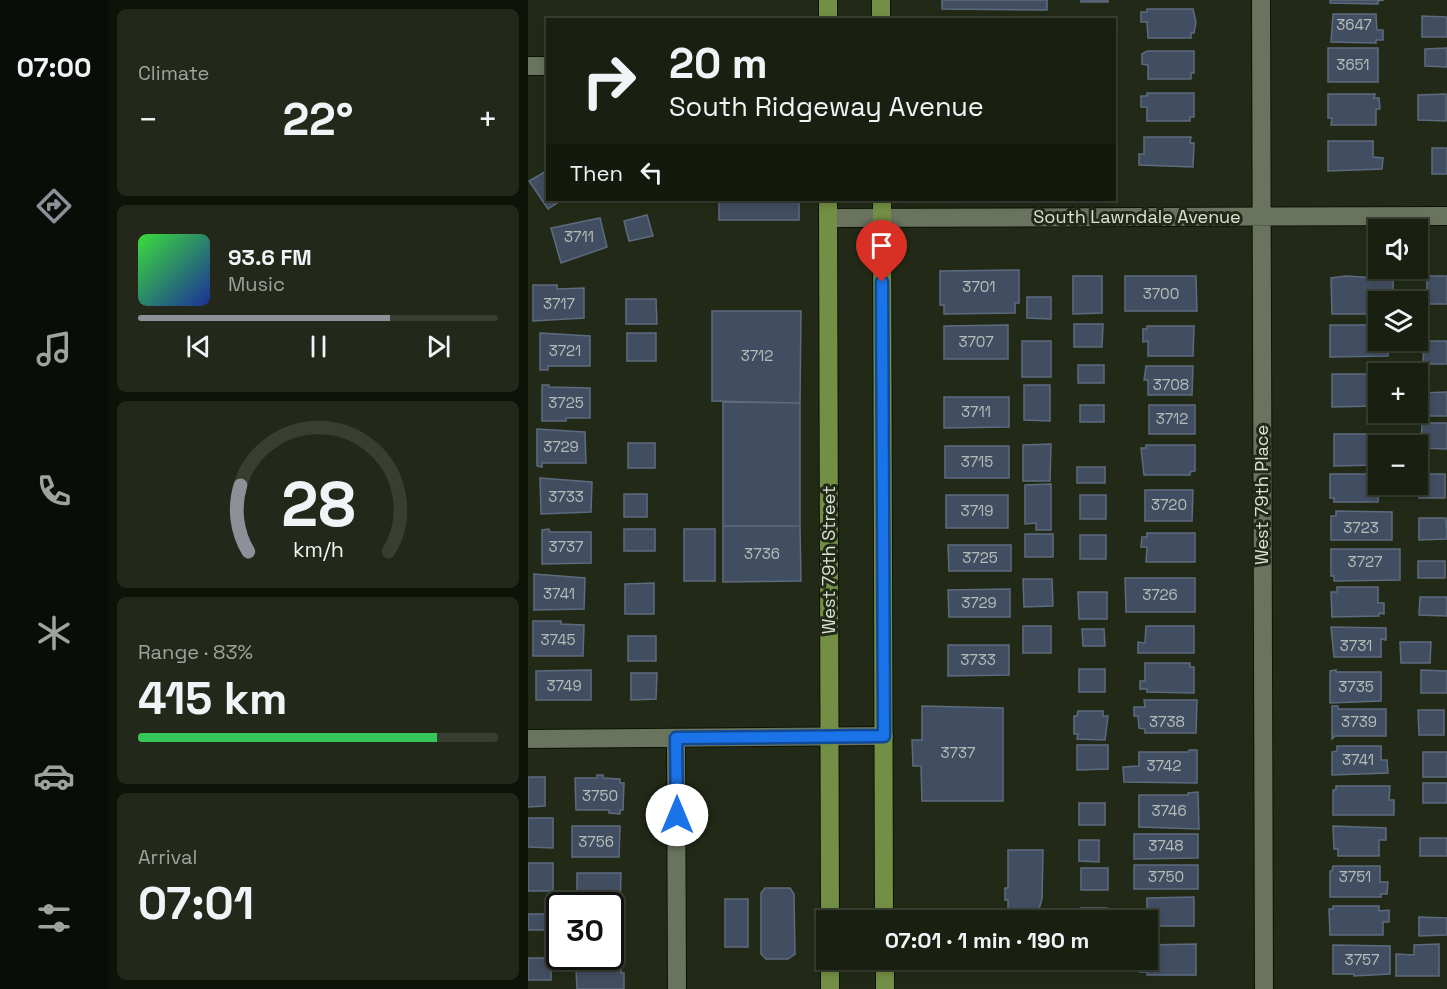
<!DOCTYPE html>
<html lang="en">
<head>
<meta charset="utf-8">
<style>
	:root { --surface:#1a2011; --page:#23281a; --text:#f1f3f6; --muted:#9fa39f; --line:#383e31; --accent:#8c9099 }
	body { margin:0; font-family:"Space Grotesk",sans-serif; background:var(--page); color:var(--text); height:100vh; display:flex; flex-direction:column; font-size:22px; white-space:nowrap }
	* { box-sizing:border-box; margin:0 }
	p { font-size:20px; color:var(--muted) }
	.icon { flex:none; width:33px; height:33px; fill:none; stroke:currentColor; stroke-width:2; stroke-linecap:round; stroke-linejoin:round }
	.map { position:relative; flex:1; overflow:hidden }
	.side { display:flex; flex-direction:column; gap:9px; padding:9px; background:#0e1209; width:420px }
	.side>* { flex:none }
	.hud { position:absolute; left:18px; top:18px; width:570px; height:183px; border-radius:0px; box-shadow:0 3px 9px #0003,0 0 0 2px var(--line); background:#1a2011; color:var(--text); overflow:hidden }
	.fabs { position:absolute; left:840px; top:219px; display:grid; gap:12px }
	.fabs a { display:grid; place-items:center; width:60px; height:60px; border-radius:0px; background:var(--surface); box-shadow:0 3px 9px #0003,0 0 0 2px var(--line); font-size:30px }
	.speed { position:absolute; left:18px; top:892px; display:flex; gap:12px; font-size:30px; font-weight:700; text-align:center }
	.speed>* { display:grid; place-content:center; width:78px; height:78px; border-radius:50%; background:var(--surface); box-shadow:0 3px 9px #0003,0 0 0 2px var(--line); line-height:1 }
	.speed .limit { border:3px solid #111; border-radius:9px; background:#fff; color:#111 }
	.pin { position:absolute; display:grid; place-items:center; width:51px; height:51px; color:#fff; margin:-62px -26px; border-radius:50% 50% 50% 0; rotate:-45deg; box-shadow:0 0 6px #0007 }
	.pin .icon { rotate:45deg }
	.me { position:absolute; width:66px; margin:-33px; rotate:0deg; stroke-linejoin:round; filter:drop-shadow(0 0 4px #0008) }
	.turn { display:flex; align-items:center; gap:21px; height:126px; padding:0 24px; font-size:27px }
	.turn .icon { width:78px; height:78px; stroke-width:2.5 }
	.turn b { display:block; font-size:42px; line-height:51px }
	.then { display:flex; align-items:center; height:57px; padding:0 24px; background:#0003; gap:12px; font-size:22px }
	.big { font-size:45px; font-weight:600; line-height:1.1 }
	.side .tile { flex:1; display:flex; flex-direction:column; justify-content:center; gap:9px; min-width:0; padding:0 21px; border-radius:9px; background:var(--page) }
	.side .dial { align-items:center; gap:0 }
	.dial svg { height:156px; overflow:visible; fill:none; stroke:var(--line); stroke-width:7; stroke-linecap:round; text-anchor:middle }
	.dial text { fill:var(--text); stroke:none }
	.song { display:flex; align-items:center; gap:18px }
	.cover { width:72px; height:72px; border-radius:9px; background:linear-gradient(135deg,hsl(120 70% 55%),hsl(230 70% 35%)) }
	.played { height:6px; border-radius:3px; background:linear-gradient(90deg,var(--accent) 70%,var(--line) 70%) }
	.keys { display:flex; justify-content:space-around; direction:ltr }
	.heat { display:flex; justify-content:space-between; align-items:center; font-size:33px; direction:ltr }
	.charge { height:9px; border-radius:4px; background:linear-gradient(90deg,#34c759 83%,var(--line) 0) }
	.trip { position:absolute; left:288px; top:910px; width:342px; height:60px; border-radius:0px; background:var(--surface); box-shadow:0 3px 9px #0003,0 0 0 2px var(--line); font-weight:600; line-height:60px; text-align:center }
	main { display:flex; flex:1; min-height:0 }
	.menu { display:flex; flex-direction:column; width:108px; justify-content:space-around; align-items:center; background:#0a0d07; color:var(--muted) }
	.menu .icon { width:42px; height:42px }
	.menu .active { color:var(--accent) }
	.menu b { font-size:27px; color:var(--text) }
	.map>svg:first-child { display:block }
	.building { fill:#414e61; stroke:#5d6b7f; stroke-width:1.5 }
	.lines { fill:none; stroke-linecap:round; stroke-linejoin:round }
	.minor-casing { stroke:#0c1303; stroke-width:20 }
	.major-casing { stroke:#0c1303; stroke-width:20 }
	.minor { stroke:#69735d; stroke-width:18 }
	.major { stroke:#738f45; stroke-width:18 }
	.route-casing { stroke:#114b97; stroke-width:15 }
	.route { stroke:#1a73e8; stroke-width:10 }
	.labels { text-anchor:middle; stroke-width:6; stroke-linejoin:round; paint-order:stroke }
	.number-label { font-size:15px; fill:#b5bcb8 }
	.street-label { font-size:18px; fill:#dce1d5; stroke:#222a17 }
</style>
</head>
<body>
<main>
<nav class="menu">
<b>07:00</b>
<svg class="icon active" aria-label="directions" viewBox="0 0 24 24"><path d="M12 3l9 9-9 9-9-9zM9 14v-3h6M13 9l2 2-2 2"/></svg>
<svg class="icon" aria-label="music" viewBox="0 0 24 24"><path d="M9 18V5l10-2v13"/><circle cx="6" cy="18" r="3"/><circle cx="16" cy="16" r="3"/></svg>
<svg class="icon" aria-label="phone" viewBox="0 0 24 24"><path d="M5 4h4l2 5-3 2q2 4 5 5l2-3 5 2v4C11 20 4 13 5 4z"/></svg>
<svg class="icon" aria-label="climate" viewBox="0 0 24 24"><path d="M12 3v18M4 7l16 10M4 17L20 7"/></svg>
<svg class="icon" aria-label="car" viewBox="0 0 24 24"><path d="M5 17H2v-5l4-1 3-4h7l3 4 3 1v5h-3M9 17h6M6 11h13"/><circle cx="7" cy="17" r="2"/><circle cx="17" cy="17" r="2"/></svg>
<svg class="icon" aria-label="filters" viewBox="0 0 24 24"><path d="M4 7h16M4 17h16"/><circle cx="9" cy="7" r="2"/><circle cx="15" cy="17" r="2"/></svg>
</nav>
<section class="side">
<div class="tile"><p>Climate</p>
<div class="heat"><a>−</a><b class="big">22°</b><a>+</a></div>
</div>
<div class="tile">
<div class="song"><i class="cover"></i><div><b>93.6 FM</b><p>Music</p></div></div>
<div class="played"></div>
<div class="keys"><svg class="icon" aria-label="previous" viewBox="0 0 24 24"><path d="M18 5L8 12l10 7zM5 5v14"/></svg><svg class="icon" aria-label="pause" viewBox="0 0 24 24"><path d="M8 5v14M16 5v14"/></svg><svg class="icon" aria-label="next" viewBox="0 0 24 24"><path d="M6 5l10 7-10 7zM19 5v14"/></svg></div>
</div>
<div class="tile dial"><svg viewBox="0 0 100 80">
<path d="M14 69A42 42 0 1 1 86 69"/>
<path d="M14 69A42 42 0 0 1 10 35" stroke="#8c9099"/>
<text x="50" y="56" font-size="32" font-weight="700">28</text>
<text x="50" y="72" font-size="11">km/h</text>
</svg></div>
<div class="tile"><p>Range · 83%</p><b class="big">415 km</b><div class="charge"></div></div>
<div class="tile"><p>Arrival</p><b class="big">07:01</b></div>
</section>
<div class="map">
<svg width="919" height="989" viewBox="0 0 919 989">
	<rect width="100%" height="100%" fill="#222a17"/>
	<path class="building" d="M414,0H519V10L414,9Z
		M553,0H580V2H553Z
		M802,0H856L850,1V4L802,3Z
		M619,9H665L668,22L666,33H663V38H620L619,22H613V12H619Z
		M805,14H848L849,30H855V40H848V43L803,42Z
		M894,16L919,17V37H894Z
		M800,48H850V82H800Z
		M919,48V67L897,66V49Z
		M619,51H666V73H663V79H620V65L614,64V54Z
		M619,93H666V117H662V121H619V107H613V96H619Z
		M800,94H847L846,98H851L852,109H848V125H803L804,118H800Z
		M918,94V121L890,120V95Z
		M616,137H663L662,143H666L665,167L611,165V154H616Z
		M800,141H845V157L855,158L854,169L800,171Z
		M904,148H919V174H904Z
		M20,170V200H34L20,209L1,181Z
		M191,200H271V220H191Z
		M119,215L125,236L101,241L96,221Z
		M72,218L79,247L33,263L23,228Z
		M491,270V303H487V313L416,314V305H412V271Z
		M545,276H574V313L545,314Z
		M597,276H668L669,311H597Z
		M818,276L865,279V302H850V314H804L803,278Z
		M899,276H919V304H899Z
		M5,285H29V289L56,288V318L5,321Z
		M499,297H523V319L499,318Z
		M98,299H128L129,324H98Z
		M184,311H273L272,403L184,401Z
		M546,324H575L574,347H546Z
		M480,325V359H416V326Z
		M802,325H850V340H868V351L860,352V356L802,357Z
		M619,326H666L665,356H620V341L615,342V329H619Z
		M12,333L62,336V366H20V370H12Z
		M99,333H128V361H99Z
		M494,341H523V377H494Z
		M896,341H919V364H895Z
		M550,365H576V383H550Z
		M618,366H665L664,395H620V380H616Z
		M804,374H850V406L804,407Z
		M14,385H21V387L62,388V418H38V421H14Z
		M496,385H522V421L496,420Z
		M919,392V416H894V393Z
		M416,397H481V427L416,428Z
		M195,402L272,403V526H195Z
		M552,405H576V422H552Z
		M621,405H667V434H621Z
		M894,423H919V449L893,448Z
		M9,429L57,432L58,463H14V467L9,466Z
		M806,434H851V438L856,437V446H850V465L806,466Z
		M100,443H127V468H100Z
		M523,444L522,481H495V445Z
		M618,445H667V471L662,472V475H616L613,448H618Z
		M417,446H481V478H417Z
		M549,467H577V483H549Z
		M802,474H850V484H856V488H851L850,502H806V498H802Z
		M890,474H917V498H891Z
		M12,478L64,482L63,512L13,514Z
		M523,484V530H508V523L497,524V485Z
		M617,490H665L664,521H617Z
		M96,494H119V517H96Z
		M418,495H480V528H418Z
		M552,495H578V519H552Z
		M808,511L864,512V540H803V516H808Z
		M891,518H918L919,539L891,540Z
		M195,526H272L273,581L195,582Z
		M21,529L22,532H63V563L14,564V530Z
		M96,529H127V551H96Z
		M156,529H187V581H156Z
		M619,533H667V562H618L619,547H613L614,537H619Z
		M497,534H525V557H497Z
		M552,535H578V559H552Z
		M420,545H483V571H421Z
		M803,549H872V580L806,581V576H803Z
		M890,561H917V578H890Z
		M6,574L57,578L56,609L6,610Z
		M597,578H667V612H598Z
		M495,579H524L525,606L496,607Z
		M126,583V614H97V584Z
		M809,587H850V603H856V614L851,613V616L804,617L803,592H809Z
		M482,589V617H421L420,590Z
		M550,592H579V619H551Z
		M892,597H919V616L891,615Z
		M5,621H33V624L56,625L55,656H5Z
		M495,626H523V653H495Z
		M618,626H666V653H610V642L617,643Z
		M803,627L858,628V640L853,639V657H806Z
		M554,629H576L577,646H555Z
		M100,636H128V661H100Z
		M872,642H903L902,663H873Z
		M420,645H481V675L420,676Z
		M617,663H662V667H666V693L619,692V689H612V681H617Z
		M551,669H577V692H551Z
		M63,670V700H8V671Z
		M808,670V672H853V701L802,703V671Z
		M893,670L919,671V693H893Z
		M103,673H129L128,699L103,700Z
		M616,700H669L668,733H617V729L611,728L610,716H606V707H617Z
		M394,706L475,708V801H394L393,766H385L384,740H394Z
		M804,706H810V709H858V736H807L804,739Z
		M890,710H916V735H891Z
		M550,711H575V716H580L577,740L549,739L550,734H546V716H549Z
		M549,745H580V769L549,770Z
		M809,746H853V760H859L860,773L804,775V752L809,751Z
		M661,750H669V783L596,782L595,767L611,766V752H661Z
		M895,752H919V777H895Z
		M69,775H75V778L92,779V783H96L95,810H92V814L81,813V810H48L47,778H69Z
		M0,777H17V806L0,807Z
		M895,783H919V803H895Z
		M808,786H862L861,800H866V815H805V790H808Z
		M670,792L671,829L611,827V795H660V793Z
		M551,803H577V825H551Z
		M0,818H25V848L0,847Z
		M44,826H92L91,857H44Z
		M805,826L858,828V840H851V856H810V849H806Z
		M606,834H670V858L606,859Z
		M892,838H919V856H892Z
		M551,840H571V862L551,861Z
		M480,850H515L514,899L509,916H480V900H477V888H480Z
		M0,863H25V891H0Z
		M606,865H670V889H606Z
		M805,866H852V882H860L859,894H853V897H802V871H804Z
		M553,868H580V890H553Z
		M49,873H93L92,907L49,905Z
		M237,888H262L266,894L267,954L260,959H238L233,954V893Z
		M666,897V926H620V921H611V912H619V898Z
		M197,899H220V947H197Z
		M805,906H851V911L861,910V922H855V935H802L801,909H805Z
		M553,908H579V921H553Z
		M0,914H27L28,930H0Z
		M891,917L919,918V935L891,936Z
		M82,920H91V925H94V951H91V955H82Z
		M668,944V975H619V972H612L613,960H620V945Z
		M911,944V976H868V954L886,955V945Z
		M805,945L862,946V974L826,976V974H805Z
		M0,958H23V980H0Z
		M550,960H581V971H550Z
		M66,966L93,969V973H96V989H49L48,970L66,969Z"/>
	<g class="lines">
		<g class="minor-casing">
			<path id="minor" d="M733,0L736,989
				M0,66H20
				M300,218L919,216
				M148,738L149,989
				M0,739L356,736"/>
		</g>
		<g class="major-casing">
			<path id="major" d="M353,0V20
				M300,20V0
				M300,200L302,921
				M354,200L356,921
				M302,960V989
				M357,960V989"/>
		</g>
		<use href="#minor" class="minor"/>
		<use href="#major" class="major"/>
	</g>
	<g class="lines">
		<g class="route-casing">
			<path id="route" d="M149,815L148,738L356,736L354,282"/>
		</g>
		<use href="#route" class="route"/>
	</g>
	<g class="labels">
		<g class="number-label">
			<text x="826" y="30">3647</text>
			<text x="825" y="70">3651</text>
			<text x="51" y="242">3711</text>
			<text x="451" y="292">3701</text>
			<text x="633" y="299">3700</text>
			<text x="31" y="309">3717</text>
			<text x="448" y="347">3707</text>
			<text x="37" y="356">3721</text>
			<text x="229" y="361">3712</text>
			<text x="643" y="390">3708</text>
			<text x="38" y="408">3725</text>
			<text x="448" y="417">3711</text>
			<text x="644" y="424">3712</text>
			<text x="33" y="452">3729</text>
			<text x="449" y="467">3715</text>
			<text x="38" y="502">3733</text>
			<text x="641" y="510">3720</text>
			<text x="449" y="516">3719</text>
			<text x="833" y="533">3723</text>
			<text x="38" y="552">3737</text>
			<text x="234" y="559">3736</text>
			<text x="452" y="563">3725</text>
			<text x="837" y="567">3727</text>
			<text x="31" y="599">3741</text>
			<text x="632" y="600">3726</text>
			<text x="451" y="608">3729</text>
			<text x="30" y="645">3745</text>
			<text x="828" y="651">3731</text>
			<text x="450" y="665">3733</text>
			<text x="36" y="691">3749</text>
			<text x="828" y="692">3735</text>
			<text x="639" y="727">3738</text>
			<text x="831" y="727">3739</text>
			<text x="430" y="758">3737</text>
			<text x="830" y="765">3741</text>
			<text x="636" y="771">3742</text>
			<text x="72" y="801">3750</text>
			<text x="641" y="816">3746</text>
			<text x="68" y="847">3756</text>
			<text x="638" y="851">3748</text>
			<text x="638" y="882">3750</text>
			<text x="827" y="882">3751</text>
			<text x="834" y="965">3757</text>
		</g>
		<g class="street-label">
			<text x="609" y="223">South Lawndale Avenue</text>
			<text transform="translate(734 495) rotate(-90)" y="6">West 79th Place</text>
			<text transform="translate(301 560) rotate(-90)" y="6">West 79th Street</text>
		</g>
	</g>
</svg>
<div class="fabs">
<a><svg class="icon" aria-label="sound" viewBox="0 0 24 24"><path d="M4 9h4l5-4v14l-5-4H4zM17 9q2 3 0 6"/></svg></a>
<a><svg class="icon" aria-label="layers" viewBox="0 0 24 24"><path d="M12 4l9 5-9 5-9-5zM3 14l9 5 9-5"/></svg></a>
<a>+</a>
<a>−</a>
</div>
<div class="speed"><div class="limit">30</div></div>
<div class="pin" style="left:354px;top:282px;background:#d93025"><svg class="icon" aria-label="arrive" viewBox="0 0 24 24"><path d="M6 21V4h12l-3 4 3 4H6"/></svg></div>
<svg class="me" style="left:149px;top:815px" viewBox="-20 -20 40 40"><circle r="19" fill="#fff"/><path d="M0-13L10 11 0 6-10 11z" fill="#1a73e8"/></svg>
<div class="trip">07:01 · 1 min · 190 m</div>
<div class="hud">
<div class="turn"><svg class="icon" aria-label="right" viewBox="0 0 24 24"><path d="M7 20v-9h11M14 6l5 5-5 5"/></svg><div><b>20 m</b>South Ridgeway Avenue</div></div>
<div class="then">Then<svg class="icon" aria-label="left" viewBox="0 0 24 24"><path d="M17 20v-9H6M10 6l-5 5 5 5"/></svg></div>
</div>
</div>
</main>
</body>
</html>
